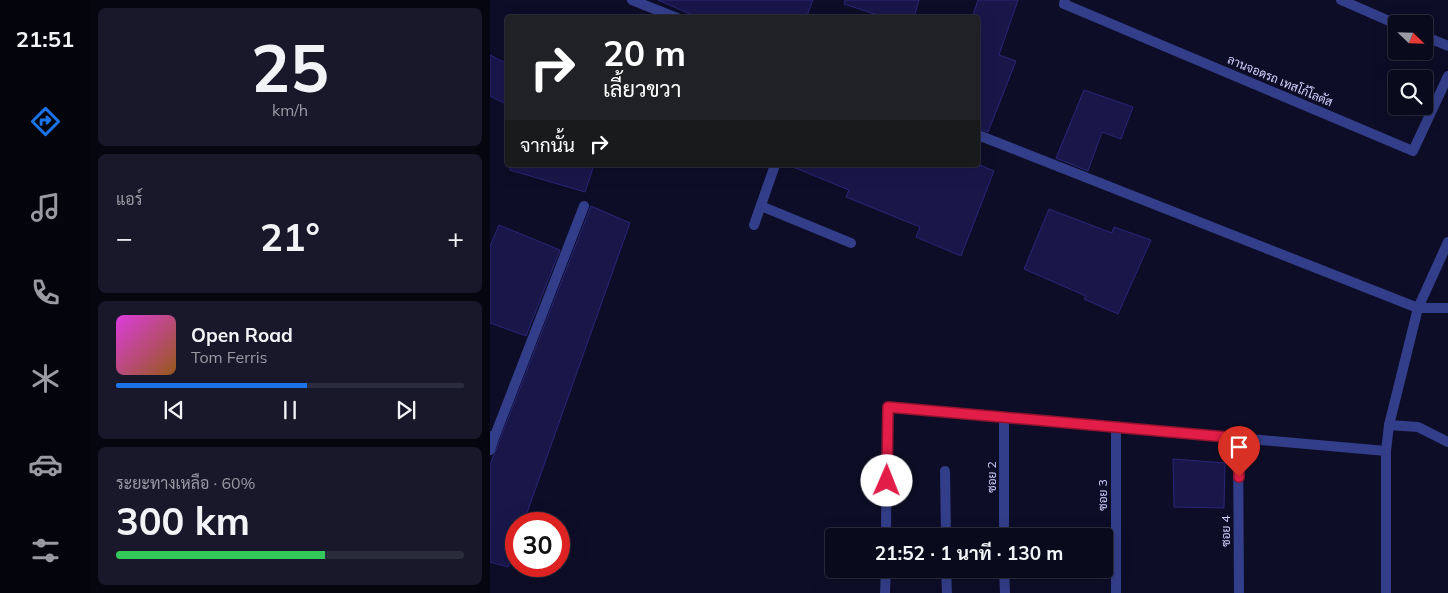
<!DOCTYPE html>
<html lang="th">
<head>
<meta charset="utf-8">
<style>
	:root { --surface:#0a0a1d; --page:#18182a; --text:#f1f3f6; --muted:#999aa4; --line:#2a2b3b; --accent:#1a73e8 }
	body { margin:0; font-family:Mulish,Sarabun,sans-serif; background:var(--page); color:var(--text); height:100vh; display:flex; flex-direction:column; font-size:19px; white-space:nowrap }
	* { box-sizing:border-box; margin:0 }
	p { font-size:16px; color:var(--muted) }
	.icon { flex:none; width:28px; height:28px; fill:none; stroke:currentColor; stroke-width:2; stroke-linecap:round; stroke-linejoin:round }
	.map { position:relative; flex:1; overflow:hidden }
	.panel { display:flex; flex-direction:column; gap:8px; padding:8px; background:#060610; width:400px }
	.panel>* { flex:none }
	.hud { position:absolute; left:15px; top:15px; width:475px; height:152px; border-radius:5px; box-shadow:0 5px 20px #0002,0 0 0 1px var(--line); background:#202124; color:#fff; overflow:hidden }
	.needle { width:32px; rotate:113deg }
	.buttons { position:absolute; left:898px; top:15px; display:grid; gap:10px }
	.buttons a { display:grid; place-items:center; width:45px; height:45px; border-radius:5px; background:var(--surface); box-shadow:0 5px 20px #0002,0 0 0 1px var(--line); font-size:25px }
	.speed { position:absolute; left:15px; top:512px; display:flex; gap:10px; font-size:25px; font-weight:700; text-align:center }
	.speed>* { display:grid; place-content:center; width:65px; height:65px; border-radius:50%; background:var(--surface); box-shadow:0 5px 20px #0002,0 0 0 1px var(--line); line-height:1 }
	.speed .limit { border:8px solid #d22; background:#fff; color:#111 }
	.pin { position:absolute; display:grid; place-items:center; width:42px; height:42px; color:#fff; margin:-51px -21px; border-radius:50% 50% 50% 0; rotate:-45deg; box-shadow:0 0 5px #0007 }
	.pin .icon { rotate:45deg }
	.me { position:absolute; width:55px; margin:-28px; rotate:1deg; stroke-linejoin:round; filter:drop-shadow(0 0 4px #0008) }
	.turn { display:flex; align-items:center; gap:18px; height:105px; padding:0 15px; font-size:22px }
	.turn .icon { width:65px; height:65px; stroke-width:2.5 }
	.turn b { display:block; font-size:35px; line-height:42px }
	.then { display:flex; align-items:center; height:48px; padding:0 15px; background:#0003; gap:10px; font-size:19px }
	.big { font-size:38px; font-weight:700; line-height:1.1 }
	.panel .widget { flex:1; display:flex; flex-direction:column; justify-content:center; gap:8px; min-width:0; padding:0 18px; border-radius:8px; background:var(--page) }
	.panel .dial { align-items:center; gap:0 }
	.dial b { font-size:65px; line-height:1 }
	.song { display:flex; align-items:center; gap:15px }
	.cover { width:60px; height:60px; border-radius:8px; background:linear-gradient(135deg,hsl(300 70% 55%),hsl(30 70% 35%)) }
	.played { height:5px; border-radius:2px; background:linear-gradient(90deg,var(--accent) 55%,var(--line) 55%) }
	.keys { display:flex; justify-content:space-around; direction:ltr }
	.heat { display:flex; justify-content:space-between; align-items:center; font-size:28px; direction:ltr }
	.charge { height:8px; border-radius:4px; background:linear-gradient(90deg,#34c759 60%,var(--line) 0) }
	.trip { position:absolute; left:335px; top:528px; width:288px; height:50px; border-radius:5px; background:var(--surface); box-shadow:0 5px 20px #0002,0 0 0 1px var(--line); font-weight:700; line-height:50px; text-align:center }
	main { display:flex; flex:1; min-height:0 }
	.dock { display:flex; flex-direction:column; width:90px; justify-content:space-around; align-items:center; background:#04040c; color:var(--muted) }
	.dock .icon { width:35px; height:35px }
	.dock .selected { color:var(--accent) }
	.dock b { font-size:22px; color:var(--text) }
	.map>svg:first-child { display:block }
	.building { fill:#19174a; stroke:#292678 }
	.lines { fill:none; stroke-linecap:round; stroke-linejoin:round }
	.lane { stroke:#333e8a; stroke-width:10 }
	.street { stroke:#333e8a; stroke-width:10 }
	.route-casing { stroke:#92132f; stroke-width:12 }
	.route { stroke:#e11d48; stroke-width:9 }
	.labels { text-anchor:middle; stroke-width:5; stroke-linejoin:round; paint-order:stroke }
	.street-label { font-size:12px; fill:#d2d4ff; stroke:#0d0d27 }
</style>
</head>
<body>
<main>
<nav class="dock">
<b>21:51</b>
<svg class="icon selected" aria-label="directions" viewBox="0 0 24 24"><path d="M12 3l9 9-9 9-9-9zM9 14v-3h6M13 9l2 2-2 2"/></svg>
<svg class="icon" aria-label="music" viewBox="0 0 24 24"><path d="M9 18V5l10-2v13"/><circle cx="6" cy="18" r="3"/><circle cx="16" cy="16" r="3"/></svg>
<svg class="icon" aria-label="phone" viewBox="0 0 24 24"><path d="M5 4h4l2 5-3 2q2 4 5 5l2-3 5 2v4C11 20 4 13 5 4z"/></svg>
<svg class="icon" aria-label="climate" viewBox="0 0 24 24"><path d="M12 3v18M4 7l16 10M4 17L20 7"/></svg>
<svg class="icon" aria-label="car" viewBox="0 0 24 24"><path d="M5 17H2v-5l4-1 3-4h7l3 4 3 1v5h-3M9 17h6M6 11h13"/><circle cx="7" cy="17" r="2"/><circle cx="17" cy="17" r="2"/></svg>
<svg class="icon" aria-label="filters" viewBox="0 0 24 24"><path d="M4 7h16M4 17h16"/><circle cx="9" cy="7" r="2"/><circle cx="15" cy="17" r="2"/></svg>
</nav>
<section class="panel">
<div class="widget dial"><b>25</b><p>km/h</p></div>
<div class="widget"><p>แอร์</p>
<div class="heat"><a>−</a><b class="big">21°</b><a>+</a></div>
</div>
<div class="widget">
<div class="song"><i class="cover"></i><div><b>Open Road</b><p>Tom Ferris</p></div></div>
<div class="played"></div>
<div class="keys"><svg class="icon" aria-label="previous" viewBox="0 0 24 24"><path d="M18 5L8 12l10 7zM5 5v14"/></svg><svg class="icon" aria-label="pause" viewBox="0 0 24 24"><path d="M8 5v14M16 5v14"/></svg><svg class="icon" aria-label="next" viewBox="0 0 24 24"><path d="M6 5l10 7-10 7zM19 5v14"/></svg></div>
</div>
<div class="widget"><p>ระยะทางเหลือ · 60%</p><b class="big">300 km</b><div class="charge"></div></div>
</section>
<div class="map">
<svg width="958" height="593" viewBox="0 0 958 593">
	<rect width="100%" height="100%" fill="#0d0d27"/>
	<path class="building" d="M168,0H323L316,18H209Z
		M355,0H429L424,18H397L354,4Z
		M488,0H528L509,55L526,61L498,132L488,128V18H482Z
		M0,55L18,64V105L0,96Z
		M594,90L643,107L631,139L612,132L598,171L566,158Z
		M21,165H104L95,192L20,170Z
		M298,165H490L504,171L471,256L426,237L430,227L356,197L359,190Z
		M101,206L140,223L33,524H26V543L18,567L0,562V465Z
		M559,209L622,233L624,227L661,240L628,314L594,299L596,296L534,269Z
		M9,225L70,250L36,336L0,323V246Z
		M683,459L735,463L734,508L684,507Z"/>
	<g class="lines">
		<path class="lane" d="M575,0L574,4L923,151L958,76
			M851,0L906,24
			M934,36L958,46
			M899,425L928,427L958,442"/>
		<path class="street" d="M142,0L187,18
			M488,135L928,308L899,425L896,451V593
			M271,206L361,243
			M264,225L285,165
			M958,242L928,308H958
			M514,417V536
			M626,427V593
			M0,436L4,438L0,450
			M4,438L94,206
			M748,438L749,593
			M455,471L456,536
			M396,536L397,407L896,451
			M456,569L457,593
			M514,569L515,593
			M395,593L396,569"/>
	</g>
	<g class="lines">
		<g class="route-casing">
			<path id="route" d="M397,481L398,407L748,438L749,477"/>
		</g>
		<use href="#route" class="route"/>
	</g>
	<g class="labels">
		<g class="street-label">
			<text transform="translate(790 81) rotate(23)" y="4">ลานจอดรถ เทสโก้โลตัส</text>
			<text transform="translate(502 477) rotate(-90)" y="4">ซอย 2</text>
			<text transform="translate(613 495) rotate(-90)" y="4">ซอย 3</text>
			<text transform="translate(736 531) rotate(-90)" y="4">ซอย 4</text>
		</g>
	</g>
</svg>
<div class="buttons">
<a><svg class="needle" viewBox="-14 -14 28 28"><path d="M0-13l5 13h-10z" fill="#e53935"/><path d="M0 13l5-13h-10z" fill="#999aa4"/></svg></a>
<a><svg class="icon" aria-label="search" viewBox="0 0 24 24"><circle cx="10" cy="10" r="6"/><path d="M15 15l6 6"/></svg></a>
</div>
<div class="speed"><div class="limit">30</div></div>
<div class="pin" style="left:749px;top:477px;background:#d93025"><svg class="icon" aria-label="arrive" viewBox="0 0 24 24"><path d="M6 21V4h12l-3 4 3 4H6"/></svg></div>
<svg class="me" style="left:397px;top:481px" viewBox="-20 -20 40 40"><circle r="19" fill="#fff"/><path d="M0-13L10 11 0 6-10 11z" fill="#e11d48"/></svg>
<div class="trip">21:52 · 1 นาที · 130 m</div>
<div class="hud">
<div class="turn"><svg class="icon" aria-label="right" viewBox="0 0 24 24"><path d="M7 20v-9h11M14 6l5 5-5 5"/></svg><div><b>20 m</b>เลี้ยวขวา</div></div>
<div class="then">จากนั้น<svg class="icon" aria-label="right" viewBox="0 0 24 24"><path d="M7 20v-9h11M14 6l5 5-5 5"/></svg></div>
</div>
</div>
</main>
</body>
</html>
